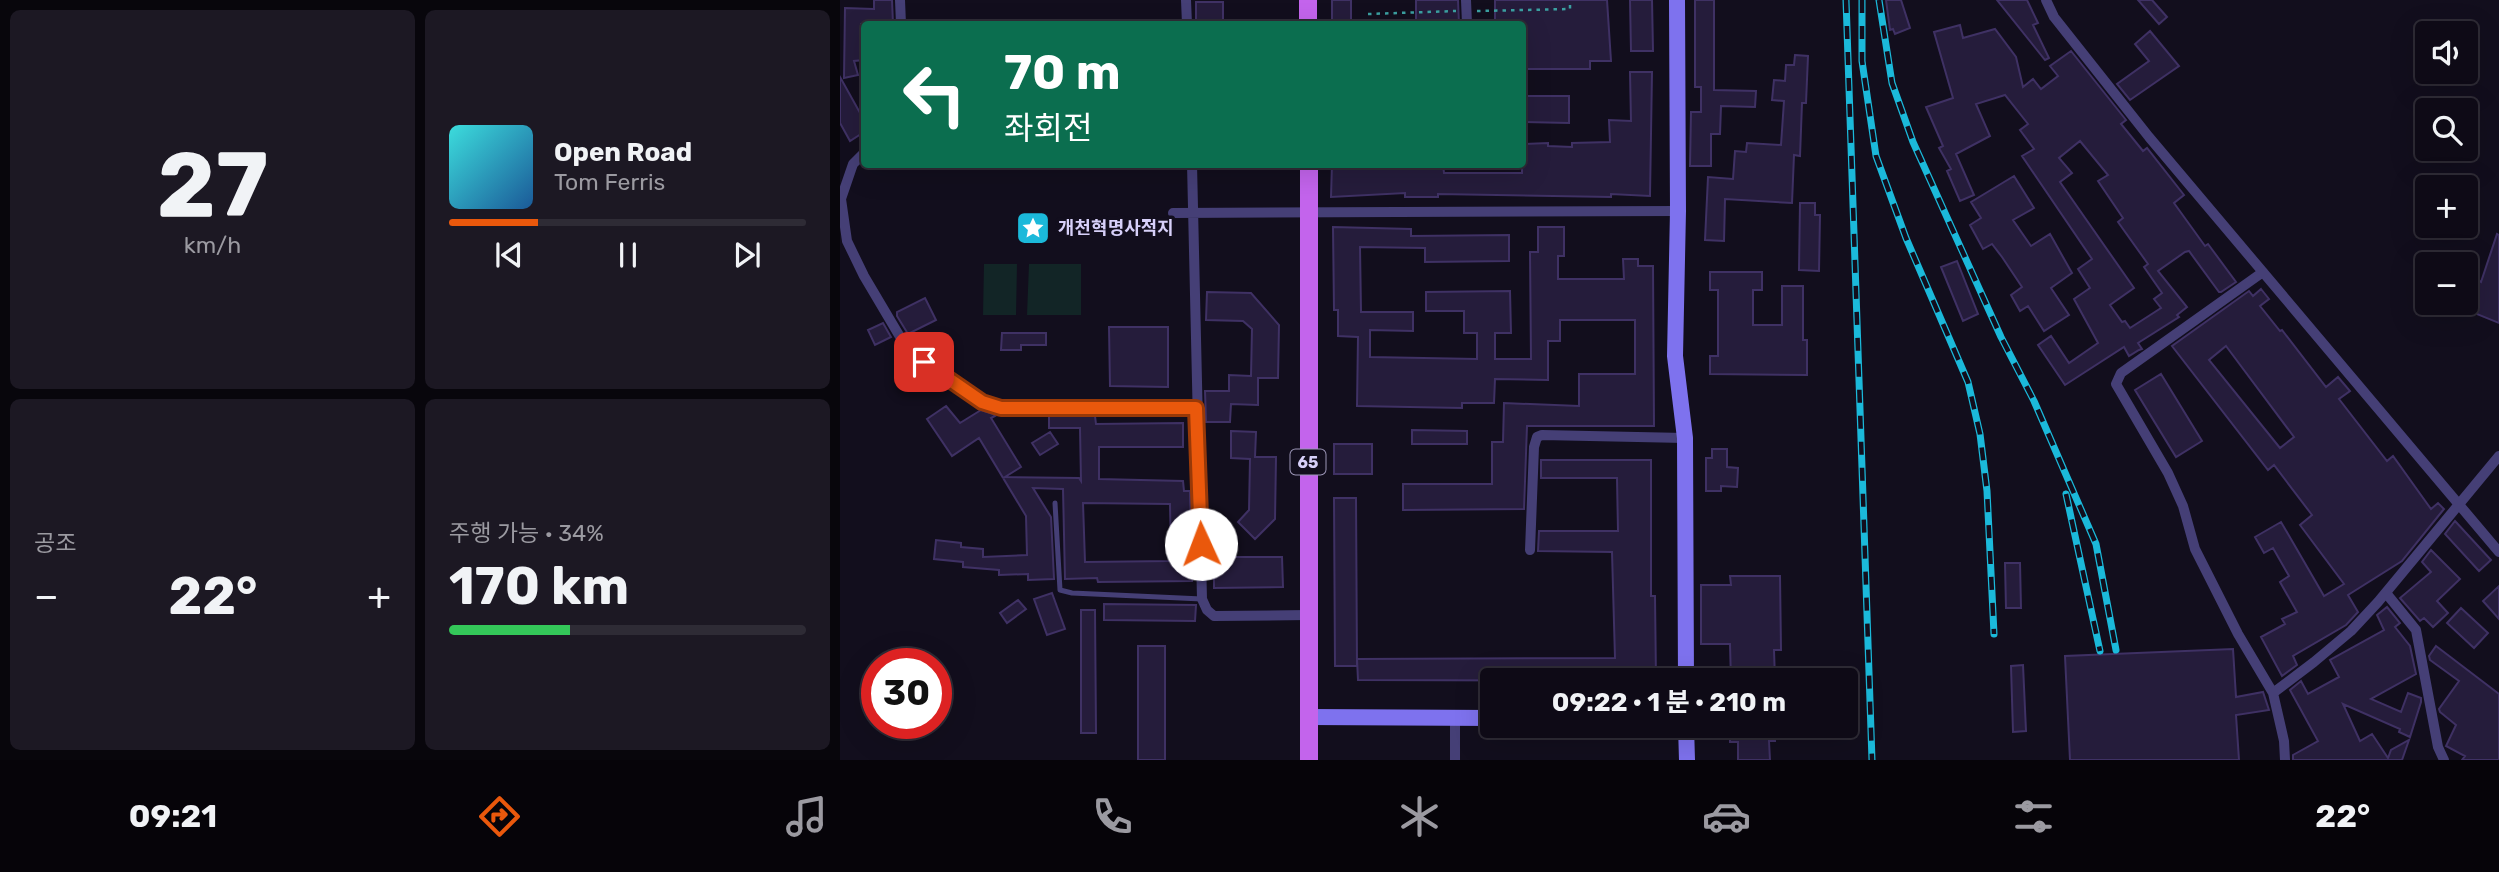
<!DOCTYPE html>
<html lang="ko">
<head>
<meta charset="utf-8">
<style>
	:root { --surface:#0e0a16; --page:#1c1823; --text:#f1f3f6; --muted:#9b9aa1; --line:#2e2b35; --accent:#ea580c }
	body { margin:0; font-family:Rubik,"Noto Sans KR",sans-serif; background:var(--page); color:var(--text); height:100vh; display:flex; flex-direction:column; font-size:26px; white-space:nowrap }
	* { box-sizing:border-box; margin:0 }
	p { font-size:23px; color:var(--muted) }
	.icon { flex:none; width:38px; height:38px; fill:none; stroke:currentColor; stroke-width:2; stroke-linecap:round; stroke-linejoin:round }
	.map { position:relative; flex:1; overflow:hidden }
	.details { display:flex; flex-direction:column; gap:10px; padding:10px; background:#08060c; width:840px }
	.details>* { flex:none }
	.hud { position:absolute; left:21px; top:21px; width:665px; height:147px; border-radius:7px; box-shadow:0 7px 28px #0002,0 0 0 2px var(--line); background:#0b6e4f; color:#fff; overflow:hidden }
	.tools { position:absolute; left:1575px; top:21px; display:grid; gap:14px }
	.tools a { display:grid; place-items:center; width:63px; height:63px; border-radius:7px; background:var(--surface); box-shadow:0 7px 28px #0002,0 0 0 2px var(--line); font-size:35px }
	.speed { position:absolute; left:21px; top:648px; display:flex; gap:14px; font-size:35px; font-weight:700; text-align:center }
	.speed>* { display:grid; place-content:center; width:91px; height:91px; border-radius:50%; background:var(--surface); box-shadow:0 7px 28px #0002,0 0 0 2px var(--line); line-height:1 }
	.speed .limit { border:10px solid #d22; background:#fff; color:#111 }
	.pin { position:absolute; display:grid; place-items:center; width:60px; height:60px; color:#fff; margin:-30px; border-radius:14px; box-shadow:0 4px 10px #0006 }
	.me { position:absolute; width:77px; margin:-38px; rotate:358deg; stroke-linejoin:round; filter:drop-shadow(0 0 5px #0008) }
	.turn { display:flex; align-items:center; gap:24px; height:147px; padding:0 28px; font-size:32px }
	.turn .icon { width:91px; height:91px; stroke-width:2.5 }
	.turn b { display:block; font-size:49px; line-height:60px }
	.big { font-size:52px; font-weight:700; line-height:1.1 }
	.details .widget { flex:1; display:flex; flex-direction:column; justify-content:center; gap:10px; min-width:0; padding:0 24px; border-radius:10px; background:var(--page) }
	.details .dial { align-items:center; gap:0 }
	.dial b { font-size:91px; line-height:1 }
	.song { display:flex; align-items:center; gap:21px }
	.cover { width:84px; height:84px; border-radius:10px; background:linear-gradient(135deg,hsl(180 70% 55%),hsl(210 70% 35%)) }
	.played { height:7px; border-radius:4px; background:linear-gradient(90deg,var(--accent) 25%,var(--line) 25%) }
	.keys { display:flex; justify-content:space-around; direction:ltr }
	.heat { display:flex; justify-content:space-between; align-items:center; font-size:38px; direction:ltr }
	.charge { height:10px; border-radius:5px; background:linear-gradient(90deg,#34c759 34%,var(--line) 0) }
	.details .tiles { flex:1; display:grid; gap:10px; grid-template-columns:repeat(2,1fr) }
	.trip { position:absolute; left:640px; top:668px; width:378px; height:70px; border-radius:7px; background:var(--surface); box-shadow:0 7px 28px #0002,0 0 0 2px var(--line); font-weight:700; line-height:70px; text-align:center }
	.menu { display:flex; height:112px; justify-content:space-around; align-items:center; background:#060409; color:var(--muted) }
	.menu .icon { width:49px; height:49px }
	.menu .active { color:var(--accent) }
	.menu b { font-size:32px; color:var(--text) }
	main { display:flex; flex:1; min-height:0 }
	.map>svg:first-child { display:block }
	.green { fill:#122526 }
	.building { fill:#251c3b; stroke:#3f3164; stroke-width:2; fill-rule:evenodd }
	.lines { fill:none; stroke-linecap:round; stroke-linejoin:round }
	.path { stroke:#3ba0a1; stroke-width:2.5; stroke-dasharray:3.5 5; stroke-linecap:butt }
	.lane { stroke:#453f76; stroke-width:5 }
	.street { stroke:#453f76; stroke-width:10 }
	.secondary { stroke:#7e72ee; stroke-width:16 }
	.primary { stroke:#c364ec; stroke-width:18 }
	.rail-casing { stroke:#1bb9da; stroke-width:7 }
	.rail { stroke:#120e1d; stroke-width:4.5; stroke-dasharray:13; stroke-linecap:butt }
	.route-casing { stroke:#983908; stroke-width:18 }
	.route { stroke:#ea580c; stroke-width:12 }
	.labels { text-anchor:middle; stroke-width:7; stroke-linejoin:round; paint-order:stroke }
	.shield { fill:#120e1d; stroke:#9c96b7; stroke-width:2 }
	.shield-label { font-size:16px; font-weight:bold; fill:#d7d0f9 }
	.poi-label { font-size:18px; font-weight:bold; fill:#d7d0f9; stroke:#120e1d; text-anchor:start }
</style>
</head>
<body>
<main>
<section class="details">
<div class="tiles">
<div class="widget dial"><b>27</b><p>km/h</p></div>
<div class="widget">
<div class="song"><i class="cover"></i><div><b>Open Road</b><p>Tom Ferris</p></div></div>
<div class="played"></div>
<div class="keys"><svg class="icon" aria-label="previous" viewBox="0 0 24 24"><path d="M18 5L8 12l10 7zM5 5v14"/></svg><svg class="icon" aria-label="pause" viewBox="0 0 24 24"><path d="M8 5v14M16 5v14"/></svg><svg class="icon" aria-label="next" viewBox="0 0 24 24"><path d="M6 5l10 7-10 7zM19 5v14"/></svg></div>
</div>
<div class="widget"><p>공조</p>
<div class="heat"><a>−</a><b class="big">22°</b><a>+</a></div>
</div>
<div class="widget"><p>주행 가능 · 34%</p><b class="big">170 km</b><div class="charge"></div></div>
</div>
</section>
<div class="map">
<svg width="1659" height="760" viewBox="0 0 1659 760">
	<rect width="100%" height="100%" fill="#120e1d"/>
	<path class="green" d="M144,264H177L176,315H143Z
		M189,264H241V315H187Z"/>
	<path class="building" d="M34,0H52L53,24H21V49H24V60L14,61L18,75L4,78L5,8L34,9Z
		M492,0H511V24H492Z
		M576,0H618L619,24H576Z
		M655,0H767L771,61H750V69H682V24H655Z
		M790,0H812L813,51H791Z
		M855,0H874V90L916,91L915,107L881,106L880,134H871V166H850L851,112H861V87H855Z
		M1046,0H1061L1070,28L1055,34L1053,29L1050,30Z
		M1157,0H1187L1198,23L1193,25L1209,58L1205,60Z
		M1298,0H1312L1327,17L1319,24Z
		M356,2H383V24H356Z
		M1120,25L1123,38L1155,29L1176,57L1183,87L1193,79L1201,89L1218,76L1210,66L1231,51L1286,120L1281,124L1303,151L1307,148L1344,195L1334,203L1365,246L1368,244L1396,282L1381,292H1379L1349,251L1345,252L1318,271L1347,307L1337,315L1339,317L1298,343L1302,349L1299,350L1289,356L1284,347L1225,385L1198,345L1211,336L1229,363L1258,343L1234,299L1250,288L1238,269L1252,259L1182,156L1194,149L1180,130L1188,124L1165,95L1136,104L1150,136L1116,154L1134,195L1120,201L1107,171L1111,169L1099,148L1103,146L1086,107L1113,98L1094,32ZM1240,141L1268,175L1258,181L1283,218L1278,222L1308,264L1304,267L1322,293L1314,299L1321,308L1290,328L1285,321L1282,322L1270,305L1294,288L1220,182L1232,173L1219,158Z
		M1310,31L1339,66L1290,100L1277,84L1309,61L1295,44Z
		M955,55L968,56L966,103H962L960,156L954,155L952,203L885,199L884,241L865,240L868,177L893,179L895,151L906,152L907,143L941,145L944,101L932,100L934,80L945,81L946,65H954Z
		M790,72H812L810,196L771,194V197L598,194V197H565V193L491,197L492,164H603L604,173H682V144L708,143V146L732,147V143L770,142L769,120L791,121Z
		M0,77L24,120V132L10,141L0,123Z
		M682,96H729V123L682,122Z
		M1174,176L1194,208L1173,220L1191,246L1210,234L1232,273L1211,288L1229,315L1204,331L1188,306L1180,311L1171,295L1182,287L1162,257L1152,244L1143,249L1130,225L1141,218L1131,202Z
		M960,203H975V215H980L979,271L959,270Z
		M493,227L571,229V236L669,235V261L585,262V248L520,247L521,312H573V331L530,330V357L637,359V333H624V311H586V292L670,291L671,333H655V359H691L690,252H698V227H724V256H718V279H784L783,259H798V266H813L814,426H687L684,509L563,510V484H652V442H663L664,403L739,406V374H795V320H720V341H708V380L655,379L654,403H622V408L517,406L518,337L498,336V310H494Z
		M1657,234L1659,235V323L1627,310L1638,280L1641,282Z
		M1117,261L1138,314L1123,321L1101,267Z
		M870,272H922V290H913V325H942V286H963V340H967V375L870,374V356H878V290H870Z
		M1421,289L1429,299L1420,306L1440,331L1442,330L1486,387L1498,377L1510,391L1499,399L1547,461L1553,456L1591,509L1598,503L1604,509L1562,561L1508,595L1518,612L1506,625L1453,656L1457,665L1442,676L1421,637L1445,624L1442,619L1457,612L1440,582L1449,576L1433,548L1424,553L1415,537L1441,522L1484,596L1504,584L1460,525L1472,515L1434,465L1428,470L1332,346L1409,291L1413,296ZM1386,346L1454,437L1440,448L1369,360Z
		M367,292L411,293L439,325L438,378H418V405L391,404L390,422H366L365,391H389V375L411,376L412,329L403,321L366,320Z
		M85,298L96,320L68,334L57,316V312Z
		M43,323L51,337L35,345L28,330Z
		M269,327H328V387L270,386Z
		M162,333H206V345H181V350H161Z
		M104,340L112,357L99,363L91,358L87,348Z
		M1321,374L1362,441L1336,457L1295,390Z
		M106,406L120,423L141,410L153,414L155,416L151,418L181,467L165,477L239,478L241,481L240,428H209V416H255L256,424L343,423V447H259V479L343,481L344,491H350L352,581L258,582L257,578L225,579L223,489L193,488L211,517L214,579L188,580V574L159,575V570L123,567V562L94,559L96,540L121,543V547L143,549V557L187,555L186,516L139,438L112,456L87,419ZM243,503L330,504L331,561L245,562Z
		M572,430L627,431V444H572Z
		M391,431L416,432L415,457H436L435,519L415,539L398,522L409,510L410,459L391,458Z
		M210,432L218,444L200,455L192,443Z
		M494,444H532V474H494Z
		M872,449H887V467L898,468L897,487L881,486V491H866V458H872Z
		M701,460H811V596H815L816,681L518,680L517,659L775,658L772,552L698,551L699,531H778L777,478H701Z
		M494,498H516L517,666H495Z
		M1615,521L1651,560L1639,571L1605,534Z
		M1591,550L1620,579L1597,601L1608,613L1593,627L1584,618L1580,621L1560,598L1591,572L1582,562Z
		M374,557H442L443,587L374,588Z
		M1165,563H1180L1181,608H1166Z
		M890,576H940L941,650H934L935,680L891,681L890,644H861V585H891Z
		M1659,586V619L1643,601Z
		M212,593L225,629L207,635L194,599Z
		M178,600L186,609L167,623L160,613Z
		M264,604L356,605L355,621L264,620Z
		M1547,607L1560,623L1555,627L1570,646L1576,674L1531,699L1561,712L1568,693L1581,698V702L1570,737L1559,732L1560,729L1503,704L1520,741L1532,734L1548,758L1551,750L1569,740L1562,760H1453V755L1478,741L1450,690L1461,681L1468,694L1499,677L1490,660L1544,630L1537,615Z
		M1621,608L1648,633L1634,648L1607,623Z
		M241,610H255L256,733H241Z
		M298,646H325V760H298Z
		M1596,646L1659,694V760H1622L1625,756L1606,746L1616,725L1600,712L1599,709L1619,681L1590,660L1589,656Z
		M1393,649L1396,697L1423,692L1429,710L1396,715L1399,760H1230L1225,656Z
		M1183,665L1186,731L1173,732L1171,666Z
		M890,726H934L935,741H929L930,760H898V742H890Z"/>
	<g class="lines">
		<path class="path" d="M637,11L730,9V0
			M528,14L616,11"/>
		<path class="lane" d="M215,503L220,590L232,593L362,599"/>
		<path class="street" d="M60,0L61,24
			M346,0L347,24
			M626,0L627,24
			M1206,0L1214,17L1309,137L1659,552
			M24,153L13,164L1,199L7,241L24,276L69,352L142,402L161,408H356
			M352,164L362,599L367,610L374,616L468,615
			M333,213L838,211
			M1423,272L1281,373L1276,384L1328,473L1343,506L1355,549L1398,634L1433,693L1444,741L1445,760
			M690,550L694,447L697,437L702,435L845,438
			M1546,593L1576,630L1598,747L1604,760
			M1433,693L1474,662L1511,631L1538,602L1659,456
			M615,717V760"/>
		<path class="secondary" d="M837,0L838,211L835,356L845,438L846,681
			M469,717L653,718
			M846,726L847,760"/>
		<path class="primary" d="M468,0V24
			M469,760V164"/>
		<g class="rail-casing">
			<path id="rail" d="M1006,0L1032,760
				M1022,0V61L1036,156L1066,238L1128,382L1140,434L1147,491L1154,634
				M1039,0L1052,83L1073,142L1161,337L1194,401L1256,544L1276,650
				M1226,494L1260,651"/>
		</g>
		<use href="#rail" class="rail"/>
	</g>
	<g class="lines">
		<g class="route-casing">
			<path id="route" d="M84,362L142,402L161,408H356L361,544"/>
		</g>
		<use href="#route" class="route"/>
	</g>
	<defs>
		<g id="sight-square" transform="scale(1.75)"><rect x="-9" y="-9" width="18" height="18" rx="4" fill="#1bb9da" stroke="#120e1d"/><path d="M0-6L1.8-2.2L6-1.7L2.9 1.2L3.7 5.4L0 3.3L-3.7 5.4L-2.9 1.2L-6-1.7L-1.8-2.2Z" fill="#fff"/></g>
	</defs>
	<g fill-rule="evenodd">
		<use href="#sight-square" x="193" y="228"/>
	</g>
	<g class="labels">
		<rect class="shield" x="450.5" y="449.5" width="35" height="25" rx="5"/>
		<g class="shield-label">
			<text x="468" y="468">65</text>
		</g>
		<g class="poi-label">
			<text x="218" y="234">개천혁명사적지</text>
		</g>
	</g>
</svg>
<div class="tools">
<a><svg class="icon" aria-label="sound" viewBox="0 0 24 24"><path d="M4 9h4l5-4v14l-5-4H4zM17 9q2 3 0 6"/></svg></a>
<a><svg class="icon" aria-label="search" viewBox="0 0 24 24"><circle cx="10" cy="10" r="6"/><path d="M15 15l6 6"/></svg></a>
<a>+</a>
<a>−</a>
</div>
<div class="speed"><div class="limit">30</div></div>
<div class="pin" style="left:84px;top:362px;background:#d93025"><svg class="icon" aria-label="arrive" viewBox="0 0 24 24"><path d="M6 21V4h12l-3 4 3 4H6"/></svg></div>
<svg class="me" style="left:361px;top:544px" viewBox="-20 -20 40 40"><circle r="19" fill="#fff"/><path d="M0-13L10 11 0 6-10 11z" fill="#ea580c"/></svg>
<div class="trip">09:22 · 1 분 · 210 m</div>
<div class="hud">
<div class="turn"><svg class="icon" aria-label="left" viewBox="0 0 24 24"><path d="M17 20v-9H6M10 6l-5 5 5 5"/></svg><div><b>70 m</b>좌회전</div></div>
</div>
</div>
</main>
<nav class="menu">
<b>09:21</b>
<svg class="icon active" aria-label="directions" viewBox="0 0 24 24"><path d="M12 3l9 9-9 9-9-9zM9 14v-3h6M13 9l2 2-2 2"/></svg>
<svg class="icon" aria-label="music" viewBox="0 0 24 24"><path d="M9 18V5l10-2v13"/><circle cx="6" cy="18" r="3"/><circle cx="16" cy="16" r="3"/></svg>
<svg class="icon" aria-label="phone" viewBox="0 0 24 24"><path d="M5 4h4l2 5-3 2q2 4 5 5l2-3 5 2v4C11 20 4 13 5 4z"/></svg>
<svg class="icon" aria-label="climate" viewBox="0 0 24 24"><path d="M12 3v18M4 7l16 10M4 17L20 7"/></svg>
<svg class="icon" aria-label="car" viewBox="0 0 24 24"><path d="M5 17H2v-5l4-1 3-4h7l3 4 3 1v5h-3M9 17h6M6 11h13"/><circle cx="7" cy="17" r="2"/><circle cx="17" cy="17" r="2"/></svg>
<svg class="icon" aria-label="filters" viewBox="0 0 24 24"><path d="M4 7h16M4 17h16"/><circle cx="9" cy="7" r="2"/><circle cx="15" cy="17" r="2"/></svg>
<b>22°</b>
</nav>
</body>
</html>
